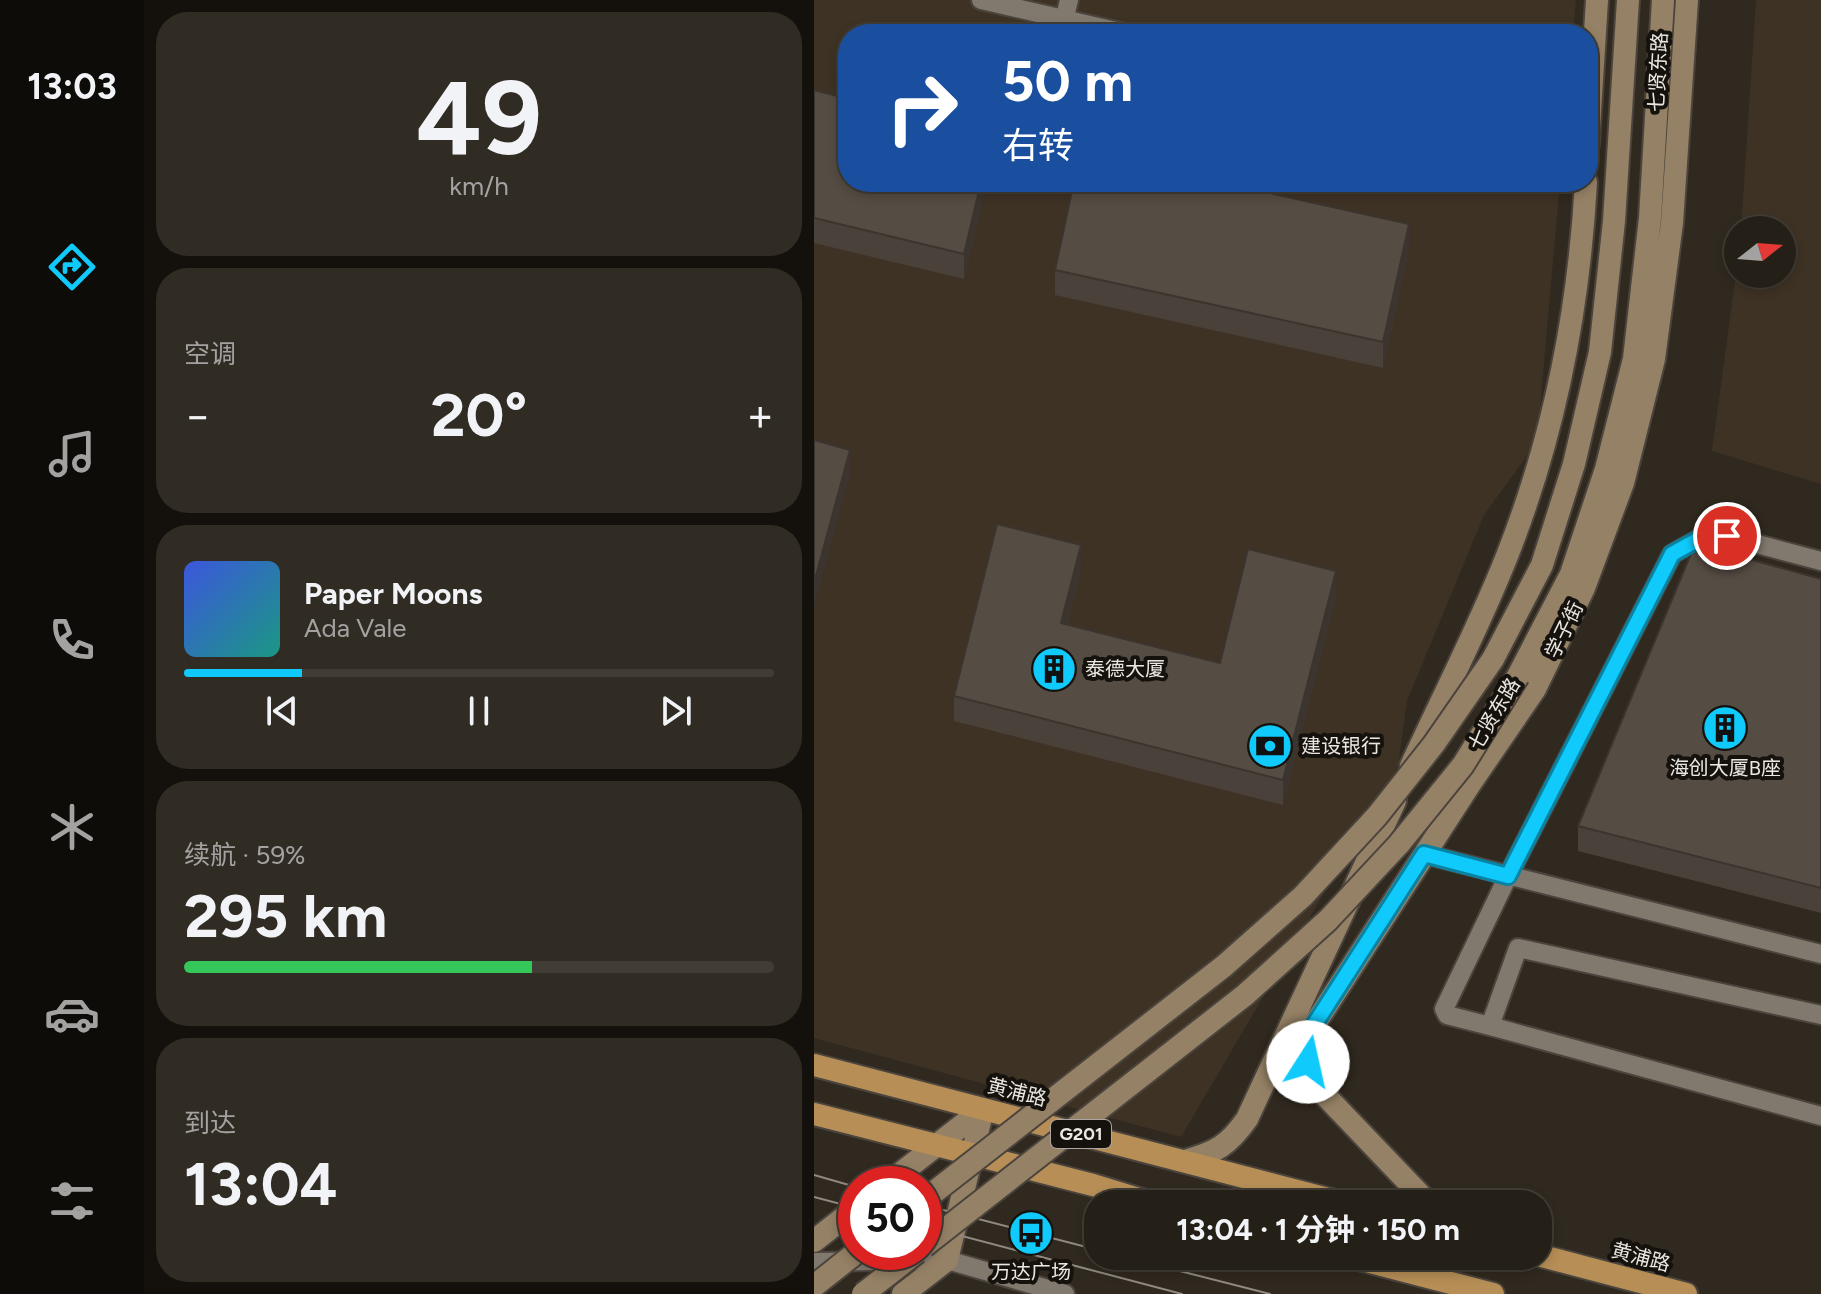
<!DOCTYPE html>
<html lang="zh">
<head>
<meta charset="utf-8">
<style>
	:root { --surface:#241f17; --page:#302c24; --text:#f1f3f6; --muted:#a3a2a1; --line:#413d36; --accent:#0fcafa }
	body { margin:0; font-family:Figtree,"Noto Sans SC",sans-serif; background:var(--page); color:var(--text); height:100vh; display:flex; flex-direction:column; font-size:30px; white-space:nowrap }
	* { box-sizing:border-box; margin:0 }
	p { font-size:26px; color:var(--muted) }
	.icon { flex:none; width:44px; height:44px; fill:none; stroke:currentColor; stroke-width:2; stroke-linecap:round; stroke-linejoin:round }
	.map { position:relative; flex:1; overflow:hidden }
	.panel { display:flex; flex-direction:column; gap:12px; padding:12px; background:#14110d; width:670px }
	.panel>* { flex:none }
	.banner { position:absolute; left:24px; top:24px; width:760px; height:168px; border-radius:32px; box-shadow:0 4px 12px #0003,0 0 0 2px var(--line); background:#1a4fa0; color:#fff; overflow:hidden }
	.needle { width:52px; rotate:73deg }
	.fabs { position:absolute; left:910px; top:216px; display:grid; gap:16px }
	.fabs a { display:grid; place-items:center; width:72px; height:72px; border-radius:50%; background:var(--surface); box-shadow:0 4px 12px #0003,0 0 0 2px var(--line); font-size:40px }
	.speed { position:absolute; left:24px; top:1166px; display:flex; gap:16px; font-size:40px; font-weight:700; text-align:center }
	.speed>* { display:grid; place-content:center; width:104px; height:104px; border-radius:50%; background:var(--surface); box-shadow:0 4px 12px #0003,0 0 0 2px var(--line); line-height:1 }
	.speed .limit { border:12px solid #d22; background:#fff; color:#111 }
	.pin { position:absolute; display:grid; place-items:center; width:68px; height:68px; color:#fff; margin:-34px; border:4px solid #fff; border-radius:50%; box-shadow:0 2px 8px #0007 }
	.me { position:absolute; width:88px; margin:-44px; rotate:10deg; stroke-linejoin:round; filter:drop-shadow(0 0 6px #0008) }
	.turn { display:flex; align-items:center; gap:28px; height:168px; padding:0 32px; font-size:36px }
	.turn .icon { width:104px; height:104px; stroke-width:2.5 }
	.turn b { display:block; font-size:56px; line-height:68px }
	.big { font-size:60px; font-weight:700; line-height:1.1 }
	.panel .widget { flex:1; display:flex; flex-direction:column; justify-content:center; gap:12px; min-width:0; padding:0 28px; border-radius:32px; background:var(--page) }
	.panel .dial { align-items:center; gap:0 }
	.dial b { font-size:104px; line-height:1 }
	.song { display:flex; align-items:center; gap:24px }
	.cover { width:96px; height:96px; border-radius:12px; background:linear-gradient(135deg,hsl(230 70% 55%),hsl(170 70% 35%)) }
	.played { height:8px; border-radius:4px; background:linear-gradient(90deg,var(--accent) 20%,var(--line) 20%) }
	.keys { display:flex; justify-content:space-around; direction:ltr }
	.heat { display:flex; justify-content:space-between; align-items:center; font-size:44px; direction:ltr }
	.charge { height:12px; border-radius:6px; background:linear-gradient(90deg,#34c759 59%,var(--line) 0) }
	.trip { position:absolute; left:270px; top:1190px; width:468px; height:80px; border-radius:32px; background:var(--surface); box-shadow:0 4px 12px #0003,0 0 0 2px var(--line); font-weight:700; line-height:80px; text-align:center }
	main { display:flex; flex:1; min-height:0 }
	.dock { display:flex; flex-direction:column; width:144px; justify-content:space-around; align-items:center; background:#0e0c09; color:var(--muted) }
	.dock .icon { width:56px; height:56px }
	.dock .on { color:var(--accent) }
	.dock b { font-size:36px; color:var(--text) }
	.map>svg:first-child { display:block }
	.built { fill:#3e3224 }
	.lines { fill:none; stroke-linecap:round; stroke-linejoin:round }
	.service-casing { stroke:#4b443d; stroke-width:22 }
	.secondary-casing { stroke:#4b443d; stroke-width:26 }
	.trunk-casing { stroke:#4b443d; stroke-width:26 }
	.service { stroke:#81796e; stroke-width:18 }
	.secondary { stroke:#958165; stroke-width:22 }
	.trunk { stroke:#b68e56; stroke-width:22 }
	.tram { stroke:#908a82; stroke-width:2 }
	.secondary-bridge-casing { stroke:#4b443d; stroke-width:26; stroke-linecap:butt }
	.secondary-bridge { stroke:#958165; stroke-width:22 }
	.wall { fill:#49413a }
	.shaded-wall { fill:#3c352f }
	.building { fill:#554c43; stroke:#3c352f; stroke-width:2 }
	.route-casing { stroke:#0a83a2; stroke-width:20 }
	.route { stroke:#0fcafa; stroke-width:14 }
	.labels { text-anchor:middle; stroke-width:8; stroke-linejoin:round; paint-order:stroke }
	.shield { fill:#15120e; stroke:#aba6a1; stroke-width:2 }
	.shield-label { font-size:18px; font-weight:bold; fill:#ebe6e0 }
	.street-label { font-size:20px; fill:#ebe6e0; stroke:#15120e }
	.poi-label { font-size:20px; fill:#ebe6e0; stroke:#15120e; text-anchor:start }
</style>
</head>
<body>
<main>
<nav class="dock">
<b>13:03</b>
<svg class="icon on" aria-label="directions" viewBox="0 0 24 24"><path d="M12 3l9 9-9 9-9-9zM9 14v-3h6M13 9l2 2-2 2"/></svg>
<svg class="icon" aria-label="music" viewBox="0 0 24 24"><path d="M9 18V5l10-2v13"/><circle cx="6" cy="18" r="3"/><circle cx="16" cy="16" r="3"/></svg>
<svg class="icon" aria-label="phone" viewBox="0 0 24 24"><path d="M5 4h4l2 5-3 2q2 4 5 5l2-3 5 2v4C11 20 4 13 5 4z"/></svg>
<svg class="icon" aria-label="climate" viewBox="0 0 24 24"><path d="M12 3v18M4 7l16 10M4 17L20 7"/></svg>
<svg class="icon" aria-label="car" viewBox="0 0 24 24"><path d="M5 17H2v-5l4-1 3-4h7l3 4 3 1v5h-3M9 17h6M6 11h13"/><circle cx="7" cy="17" r="2"/><circle cx="17" cy="17" r="2"/></svg>
<svg class="icon" aria-label="filters" viewBox="0 0 24 24"><path d="M4 7h16M4 17h16"/><circle cx="9" cy="7" r="2"/><circle cx="15" cy="17" r="2"/></svg>
</nav>
<section class="panel">
<div class="widget dial"><b>49</b><p>km/h</p></div>
<div class="widget"><p>空调</p>
<div class="heat"><a>−</a><b class="big">20°</b><a>+</a></div>
</div>
<div class="widget">
<div class="song"><i class="cover"></i><div><b>Paper Moons</b><p>Ada Vale</p></div></div>
<div class="played"></div>
<div class="keys"><svg class="icon" aria-label="previous" viewBox="0 0 24 24"><path d="M18 5L8 12l10 7zM5 5v14"/></svg><svg class="icon" aria-label="pause" viewBox="0 0 24 24"><path d="M8 5v14M16 5v14"/></svg><svg class="icon" aria-label="next" viewBox="0 0 24 24"><path d="M6 5l10 7-10 7zM19 5v14"/></svg></div>
</div>
<div class="widget"><p>续航 · 59%</p><b class="big">295 km</b><div class="charge"></div></div>
<div class="widget"><p>到达</p><b class="big">13:04</b></div>
</section>
<div class="map">
<svg width="1007" height="1294" viewBox="0 0 1007 1294">
	<rect width="100%" height="100%" fill="#30291f"/>
	<path class="built" d="M0,0H762L759,34H34V182H746L723,442L670,515L593,701L584,767L367,1137L0,1038Z
		M942,0H1007V484L898,451L924,259V274H968V230H927Z"/>
	<g class="lines">
		<g class="service-casing">
			<path id="service" d="M167,0L315,34
				M247,34L255,0
				M610,854L1007,954
				M1007,1015L704,948L676,1026L1007,1116
				M676,1026L633,1015L630,1009L694,876L858,554L885,539L913,536L1007,561
				M0,1262L133,1260L251,1294"/>
		</g>
		<g class="secondary-casing">
			<path id="secondary" d="M774,144L783,0
				M679,659L728,565L760,464L786,352L800,221L814,0
				M704,676L757,574L792,469L820,359L836,218L849,0
				M597,766C629,696 665,627 693,556C740,437 765,309 772,182
				M371,1161C402,1152 414,1146 433,1119L581,801
				M73,1184L169,1109
				M615,1204L505,1089L494,1062L493,1036L656,784L721,689L770,588L809,483L840,359L858,223L873,0
				M0,1241L42,1208
				M89,1294L133,1260L169,1109"/>
		</g>
		<g class="trunk-casing">
			<path id="trunk" d="M0,1065L533,1204
				M0,1114L279,1185L341,1204
				M724,1255L872,1294
				M533,1256L679,1294"/>
		</g>
		<use href="#service" class="service"/>
		<use href="#secondary" class="secondary"/>
		<use href="#trunk" class="trunk"/>
		<path class="tram" d="M0,1175L42,1187
			M0,1197L42,1208
			M110,1205L284,1250
			M110,1226L368,1294
			M307,1256L456,1294"/>
		<g class="secondary-bridge-casing">
			<path id="secondary-bridge" d="M110,1200L410,966L489,896L563,816L620,744L679,659
				M110,1246L431,995L514,920L585,844L649,765L704,676
				M0,1286L43,1252
				M49,1294L103,1252"/>
		</g>
		<use href="#secondary-bridge" class="secondary-bridge"/>
	</g>
	<path class="wall" d="M0,90L34,182H173L150,279L0,243Z
		M595,249L569,368L241,295V270Z
		M267,571L253,625L406,663L522,597L469,805L140,721V696Z
		M1007,579V913L764,851V826Z"/>
	<path class="shaded-wall" d="M167,182H173L150,279V254Z
		M595,224V249L569,368V342Z
		M36,450V475L0,608V583Z
		M267,545V571L247,648V623Z
		M522,571V597L469,805V780Z"/>
	<path class="building" d="M0,90L34,99V182H167L150,254L0,218Z
		M260,182H406L595,224L569,342L241,270Z
		M0,440L36,450L0,583Z
		M183,524L267,545L247,623L406,663L434,549L522,571L469,780L140,696Z
		M881,544L1007,579V888L764,826Z"/>
	<g class="lines">
		<g class="route-casing">
			<path id="route" d="M494,1062L493,1036L610,854L694,876L858,554L885,539L913,536"/>
		</g>
		<use href="#route" class="route"/>
	</g>
	<defs>
		<g id="building-disc" transform="scale(2.3)"><circle r="9.5" fill="#0fcafa" stroke="#15120e"/><path d="M-4-6H4V6H1V3H-1V6H-4ZM-2.5-4.3h1.7v1.8h-1.7ZM.8-4.3h1.7v1.8H.8ZM-2.5-1h1.7V.8h-1.7ZM.8-1h1.7V.8H.8Z" fill="#111"/></g>
		<g id="bank-disc" transform="scale(2.3)"><circle r="9.5" fill="#0fcafa" stroke="#15120e"/><path d="M-6-4H6V4H-6ZM0-2.3a2.3 2.3 0 1 0 0 4.6a2.3 2.3 0 1 0 0-4.6Z" fill="#111"/></g>
		<g id="bus-disc" transform="scale(2.3)"><circle r="9.5" fill="#0fcafa" stroke="#15120e"/><path d="M-5-6H5V4H4V6H2V4H-2V6H-4V4H-5ZM-3.5-4V0h7V-4ZM-3.5 1.2v1.5H-2V1.2ZM2 1.2v1.5H3.5V1.2Z" fill="#111"/></g>
	</defs>
	<g fill-rule="evenodd">
		<use href="#building-disc" x="240" y="669"/>
		<use href="#building-disc" x="911" y="728"/>
		<use href="#bank-disc" x="456" y="746"/>
		<use href="#bus-disc" x="217" y="1233"/>
	</g>
	<g class="labels">
		<rect class="shield" x="237" y="1120" width="60" height="28" rx="6"/>
		<g class="shield-label">
			<text x="267" y="1140">G201</text>
		</g>
		<g class="street-label">
			<text transform="translate(844 72) rotate(-87)" y="7">七贤东路</text>
			<text transform="translate(750 630) rotate(-64)" y="7">学子街</text>
			<text transform="translate(680 714) rotate(-59)" y="7">七贤东路</text>
			<text transform="translate(203 1092) rotate(14)" y="7">黄浦路</text>
			<text transform="translate(827 1257) rotate(15)" y="7">黄浦路</text>
		</g>
		<g class="poi-label">
			<text x="271" y="676">泰德大厦</text>
			<text x="487" y="753">建设银行</text>
			<text x="911" y="775" text-anchor="middle">海创大厦B座</text>
			<text x="217" y="1279" text-anchor="middle">万达广场</text>
		</g>
	</g>
</svg>
<div class="fabs">
<a><svg class="needle" viewBox="-14 -14 28 28"><path d="M0-13l5 13h-10z" fill="#e53935"/><path d="M0 13l5-13h-10z" fill="#a3a2a1"/></svg></a>
</div>
<div class="speed"><div class="limit">50</div></div>
<div class="pin" style="left:913px;top:536px;background:#d93025"><svg class="icon" aria-label="arrive" viewBox="0 0 24 24"><path d="M6 21V4h12l-3 4 3 4H6"/></svg></div>
<svg class="me" style="left:494px;top:1062px" viewBox="-20 -20 40 40"><circle r="19" fill="#fff"/><path d="M0-13L10 11 0 6-10 11z" fill="#0fcafa"/></svg>
<div class="trip">13:04 · 1 分钟 · 150 m</div>
<div class="banner">
<div class="turn"><svg class="icon" aria-label="right" viewBox="0 0 24 24"><path d="M7 20v-9h11M14 6l5 5-5 5"/></svg><div><b>50 m</b>右转</div></div>
</div>
</div>
</main>
</body>
</html>
